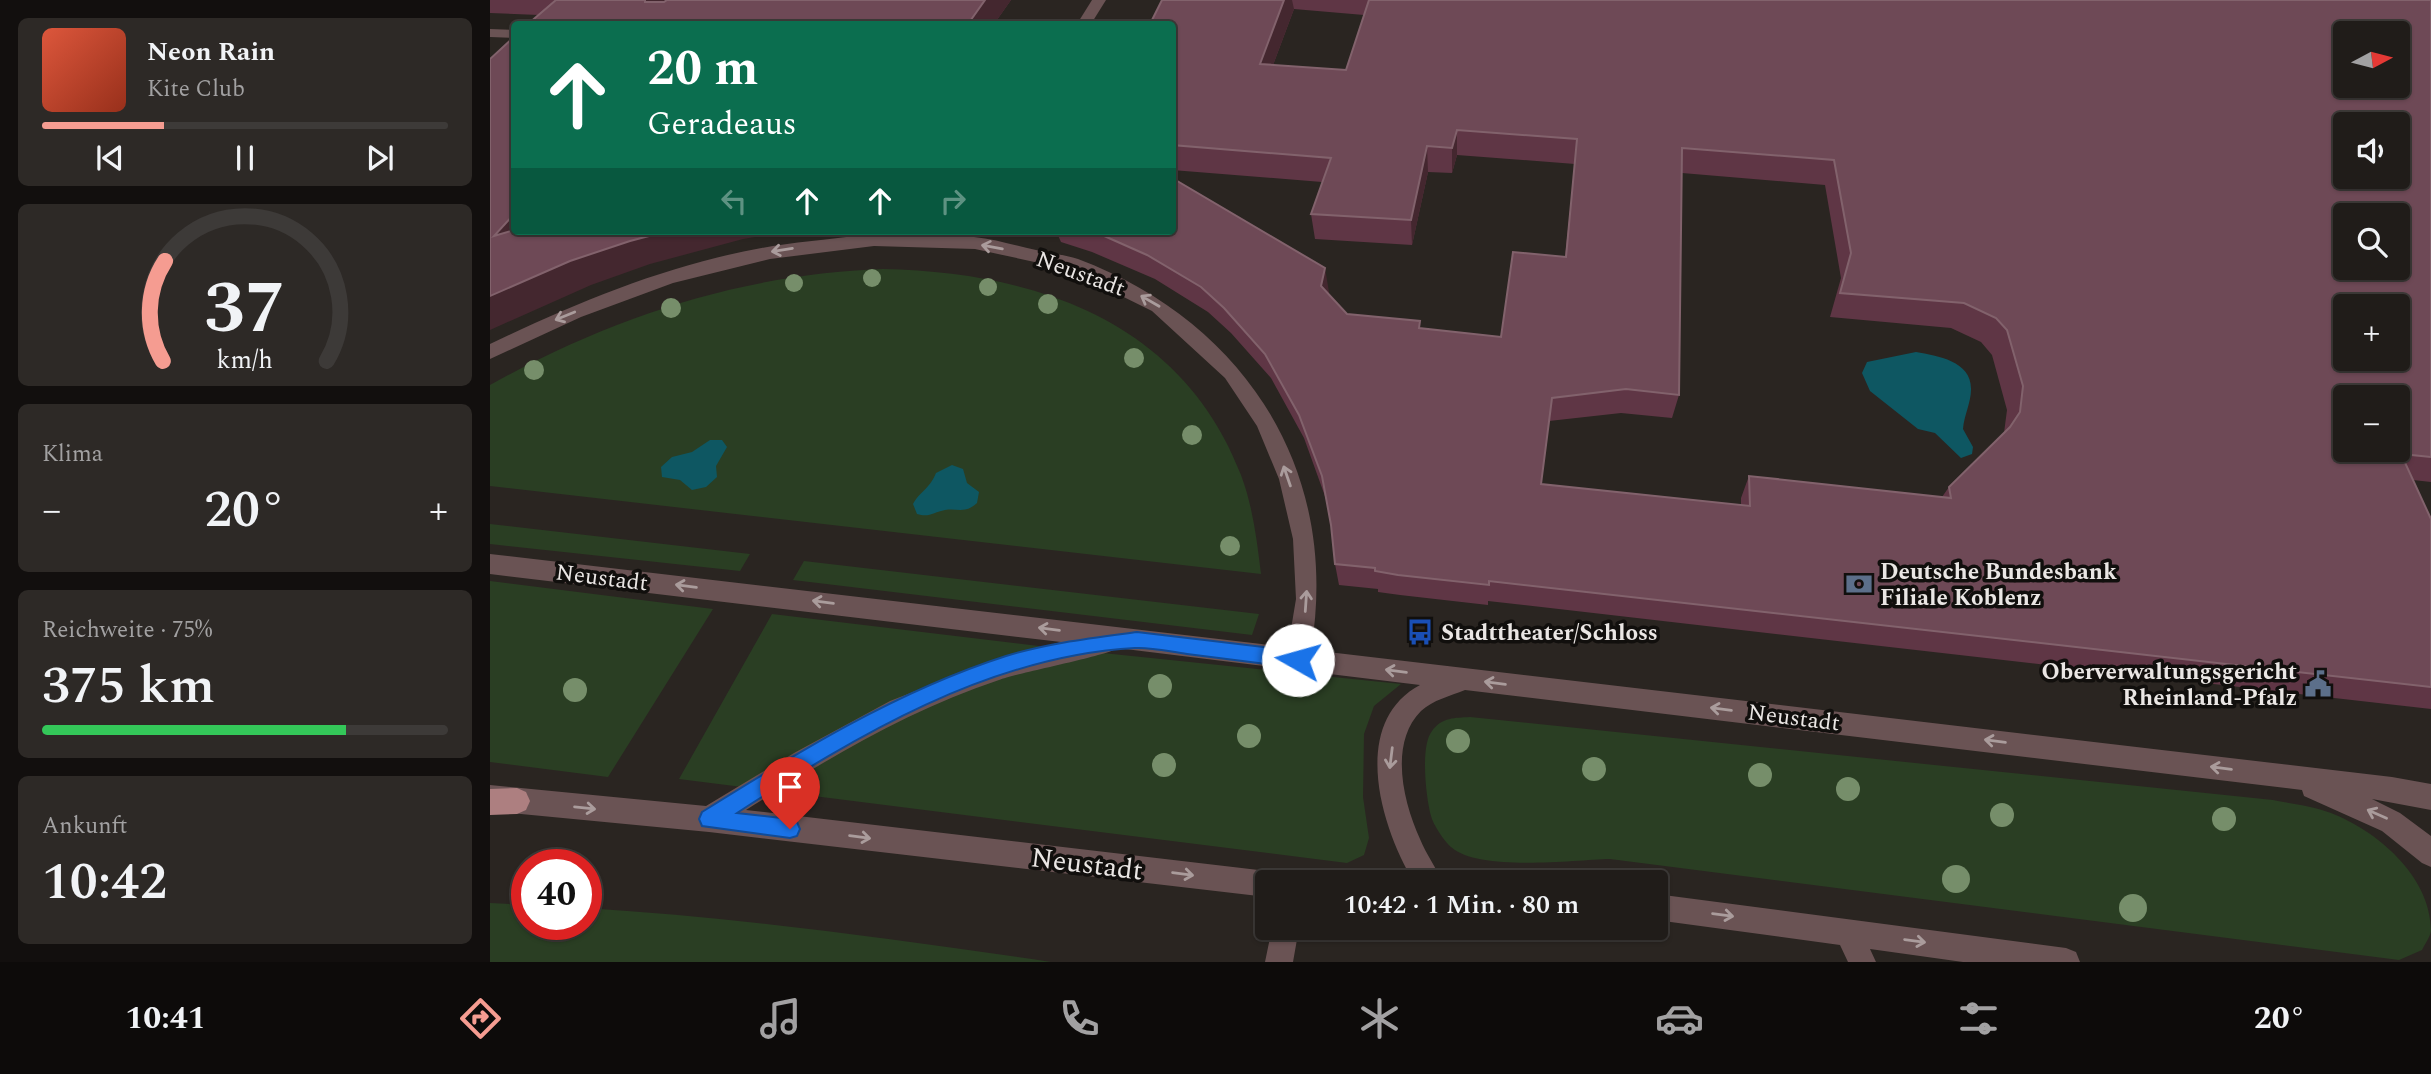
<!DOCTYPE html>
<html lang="de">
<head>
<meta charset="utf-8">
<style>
	:root { --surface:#201c19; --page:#2d2926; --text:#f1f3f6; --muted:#a2a1a2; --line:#3d3a38; --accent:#f59c91 }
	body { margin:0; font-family:Spectral,serif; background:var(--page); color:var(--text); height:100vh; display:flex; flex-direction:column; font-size:26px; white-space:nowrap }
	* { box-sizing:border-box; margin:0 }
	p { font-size:23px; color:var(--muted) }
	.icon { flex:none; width:38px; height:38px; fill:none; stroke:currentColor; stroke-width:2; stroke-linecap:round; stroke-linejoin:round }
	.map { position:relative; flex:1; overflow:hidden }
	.details { display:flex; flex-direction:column; gap:18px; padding:18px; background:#120f0e; width:490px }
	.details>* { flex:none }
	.hud { position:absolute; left:21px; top:21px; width:665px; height:214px; border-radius:7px; box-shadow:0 2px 5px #0004,0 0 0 2px var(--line); background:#0b6e4f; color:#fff; overflow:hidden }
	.needle { width:46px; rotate:83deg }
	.buttons { position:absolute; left:1843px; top:21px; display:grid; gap:14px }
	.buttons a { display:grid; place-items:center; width:77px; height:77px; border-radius:7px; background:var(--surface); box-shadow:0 2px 5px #0004,0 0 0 2px var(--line); font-size:35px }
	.speed { position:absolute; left:21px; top:849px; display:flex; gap:14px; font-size:35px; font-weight:700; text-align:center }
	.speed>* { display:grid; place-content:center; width:91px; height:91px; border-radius:50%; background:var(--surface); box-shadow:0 2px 5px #0004,0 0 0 2px var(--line); line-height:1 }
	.speed .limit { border:10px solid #d22; background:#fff; color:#111 }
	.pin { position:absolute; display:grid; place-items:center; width:60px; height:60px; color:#fff; margin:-72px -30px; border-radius:50% 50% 50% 0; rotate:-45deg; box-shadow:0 0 7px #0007 }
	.pin .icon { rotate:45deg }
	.me { position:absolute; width:77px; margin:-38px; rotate:277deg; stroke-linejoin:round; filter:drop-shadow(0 0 5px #0008) }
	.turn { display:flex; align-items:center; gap:24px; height:147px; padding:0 21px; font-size:32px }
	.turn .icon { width:91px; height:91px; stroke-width:2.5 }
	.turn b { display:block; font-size:49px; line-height:60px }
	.lanes { display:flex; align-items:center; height:66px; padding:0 21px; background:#0003; justify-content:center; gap:35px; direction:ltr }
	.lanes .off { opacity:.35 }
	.big { font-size:52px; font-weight:600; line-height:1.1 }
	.details .widget { flex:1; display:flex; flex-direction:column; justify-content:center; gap:10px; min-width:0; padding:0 24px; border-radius:10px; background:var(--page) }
	.details .dial { align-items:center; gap:0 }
	.dial svg { height:182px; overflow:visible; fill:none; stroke:var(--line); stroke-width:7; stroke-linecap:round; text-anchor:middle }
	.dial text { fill:var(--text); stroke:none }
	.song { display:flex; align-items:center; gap:21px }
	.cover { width:84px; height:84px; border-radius:10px; background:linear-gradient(135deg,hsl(10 70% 55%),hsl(10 70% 35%)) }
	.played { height:7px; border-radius:4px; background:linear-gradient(90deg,var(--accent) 30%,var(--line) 30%) }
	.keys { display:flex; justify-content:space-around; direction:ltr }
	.heat { display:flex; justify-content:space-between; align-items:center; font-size:38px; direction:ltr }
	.charge { height:10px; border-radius:5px; background:linear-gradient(90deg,#34c759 75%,var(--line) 0) }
	.trip { position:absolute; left:765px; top:870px; width:413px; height:70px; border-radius:7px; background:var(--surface); box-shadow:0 2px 5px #0004,0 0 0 2px var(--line); font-weight:600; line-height:70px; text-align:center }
	.tabs { display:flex; height:112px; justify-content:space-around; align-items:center; background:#0d0b0a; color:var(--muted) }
	.tabs .icon { width:49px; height:49px }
	.tabs .selected { color:var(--accent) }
	.tabs b { font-size:32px; color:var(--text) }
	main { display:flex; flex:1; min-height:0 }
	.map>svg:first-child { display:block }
	.green { fill:#2a3e23 }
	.water { fill:#0e5762 }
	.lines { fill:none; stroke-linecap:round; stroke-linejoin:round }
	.minor { fill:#6a5354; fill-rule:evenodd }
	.major { fill:#ad7f80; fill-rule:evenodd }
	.tree { fill:#768e6a }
	.wall { fill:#5f3645; fill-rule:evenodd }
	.shaded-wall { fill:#44272f }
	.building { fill:#6e4956; stroke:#82626c; stroke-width:2; fill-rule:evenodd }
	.oneway { stroke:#aa9c9c }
	.route { fill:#1a73e8; stroke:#114b97; stroke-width:2 }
	.labels { text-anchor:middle; stroke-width:7; stroke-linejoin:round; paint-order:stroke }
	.street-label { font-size:23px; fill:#eae6e4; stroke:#110f0d }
	.poi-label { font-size:23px; font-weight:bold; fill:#eae6e4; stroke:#110f0d; text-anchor:start }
	.near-street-label { font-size:28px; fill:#eae6e4; stroke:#110f0d }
</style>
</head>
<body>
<main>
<section class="details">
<div class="widget">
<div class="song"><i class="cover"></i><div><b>Neon Rain</b><p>Kite Club</p></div></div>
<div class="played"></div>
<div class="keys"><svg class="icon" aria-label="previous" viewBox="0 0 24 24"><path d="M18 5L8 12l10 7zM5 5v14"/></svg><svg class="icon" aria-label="pause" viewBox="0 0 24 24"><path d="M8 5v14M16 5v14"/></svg><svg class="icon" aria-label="next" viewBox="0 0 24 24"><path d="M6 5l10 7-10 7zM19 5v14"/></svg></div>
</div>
<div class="widget dial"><svg viewBox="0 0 100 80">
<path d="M14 69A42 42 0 1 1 86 69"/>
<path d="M14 69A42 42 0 0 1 15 25" stroke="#f59c91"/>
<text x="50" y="56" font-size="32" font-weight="700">37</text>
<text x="50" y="72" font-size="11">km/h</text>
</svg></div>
<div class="widget"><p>Klima</p>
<div class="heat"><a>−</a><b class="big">20°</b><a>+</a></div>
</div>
<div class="widget"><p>Reichweite · 75%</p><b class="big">375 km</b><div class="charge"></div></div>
<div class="widget"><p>Ankunft</p><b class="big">10:42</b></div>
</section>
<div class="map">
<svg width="1941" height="962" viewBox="0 0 1941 962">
	<rect width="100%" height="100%" fill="#2a2521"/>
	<path class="green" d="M393,269C545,272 692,321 751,475C763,507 767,541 771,574L0,486V385C122,317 252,274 393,269Z
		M0,524L260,554L250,571L0,544Z
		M314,561L769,614L762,635L303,580Z
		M0,581L223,609L118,777L0,762Z
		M282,614L574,649L911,684L884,706L874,734L873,797L879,838L874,855L857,863L189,779Z
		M980,717L1783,800C1802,804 1823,806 1841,813C1885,830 1941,875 1941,931C1940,937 1935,944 1932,950L1909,960L1120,859C1082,860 989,872 961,847C954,841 943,824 941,816C936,798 930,746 942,731C952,717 965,718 980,717Z
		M0,903L37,905V924H96V908C252,918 407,939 561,962H0Z"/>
	<path class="water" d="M1426,352C1448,356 1482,361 1481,390C1481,402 1474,416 1473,429L1483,447L1482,454L1471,458L1445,433L1428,429L1380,391L1372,373L1377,362Z
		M220,440H232L237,447L226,466L227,477L216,487L202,490L190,480L172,477L171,467L182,457L202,452Z
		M462,465L473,469L477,483L489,492L487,503C475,514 468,508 455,510C444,512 439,518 427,514L423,504C430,491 439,490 446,473Z"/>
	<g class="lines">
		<path class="minor" d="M602,0H616L601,24H587Z
			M0,29L24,30V38L0,37Z
			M384,234C417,235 451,234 484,237C505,239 526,246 546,250C560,253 575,255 588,259C755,322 851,471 821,650L1902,777L1941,784V810L1882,799L1910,813L1941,836V867L1932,863L1892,831L1814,796L1812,790L975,690C960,696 943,700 931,711C899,743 913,802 930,839C936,854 946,867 952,882H924C891,828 859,723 930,685L627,648C621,655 527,673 509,680C418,710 336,760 256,810L777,871L786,875L789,882H777V897L219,832L0,811V785L216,806L304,753L400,701L510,658L571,642L0,574V554L798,647L806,599L803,539L789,479L767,426L735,378L662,311L577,269L485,249L384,246L280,259L183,283L91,317L0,359V344C90,301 184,262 283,246C316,241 350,238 384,234Z
			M1166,894L1576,948L1586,952L1590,962H1473L1380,949L1386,962H1358L1350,945L1166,920Z
			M782,928H809L803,962H775Z"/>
		<path class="major" d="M27,788L36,792L40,801L36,810L27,814L0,815V789Z"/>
	</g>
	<g class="tree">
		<circle cx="382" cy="278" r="9"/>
		<circle cx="304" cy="283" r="9"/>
		<circle cx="498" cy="287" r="9"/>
		<circle cx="558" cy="304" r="10"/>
		<circle cx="181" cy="308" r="10"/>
		<circle cx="644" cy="358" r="10"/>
		<circle cx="44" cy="370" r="10"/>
		<circle cx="702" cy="435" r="10"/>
		<circle cx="740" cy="546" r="10"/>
		<circle cx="670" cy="686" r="12"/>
		<circle cx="85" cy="690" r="12"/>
		<circle cx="759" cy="736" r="12"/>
		<circle cx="968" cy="741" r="12"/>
		<circle cx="674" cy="765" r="12"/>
		<circle cx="1104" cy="769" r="12"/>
		<circle cx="1270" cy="775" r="12"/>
		<circle cx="1358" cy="789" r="12"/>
		<circle cx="1512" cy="815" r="12"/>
		<circle cx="1734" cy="819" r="12"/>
		<circle cx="1466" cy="879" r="14"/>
		<circle cx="1643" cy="908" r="14"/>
	</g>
	<path class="wall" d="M0,0H521L504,24H38L49,15L0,13Z
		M672,0H1941V482L1923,480L1941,519V709L998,601V605L910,595L888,592V589L849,585L845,564L841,526L836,499L814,438L781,378L741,333L718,312L665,279L602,252L571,242L566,231H682L839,292L838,294L857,314L930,329L1011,337L1075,257L1085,164L967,155L962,173L938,172L922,245L825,239L821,214L832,182L682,170V24ZM804,9L874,15L856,70L783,65ZM1192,173L1335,185L1351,278L1340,317L1461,328L1491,342L1502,355L1517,410L1514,433L1459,487L1452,497L1259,476L1251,498V505L1051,484L1059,421L1131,413L1182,418L1189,395Z"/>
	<path class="shaded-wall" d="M155,0H193L171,22L155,2Z
		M495,0H521L504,24H478Z
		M794,0H802L804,9L774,89L770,64Z
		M967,130V155L962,173V148Z
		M937,146L938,172L922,245L921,220Z
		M24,214V231L4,236Z
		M178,231H301L253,239L160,264L101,285L0,330V296L80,261L140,241Z
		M835,268L839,292L834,311L831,286Z"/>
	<path class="building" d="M66,0H155V2H174L177,0H495L478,24H38Z
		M672,0H794L770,64L856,70L879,0H1941V457L1911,454L1941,519V687L999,581V585L908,575L885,571V568L845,564L841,525L832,476L809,415L775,354L734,308L711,287L657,255L603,231H682V178L835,268L831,286L857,314L930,321L929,328L1011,337L1023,252L1076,257L1087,139L967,130L962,148L937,146L921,220L821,214L841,158L682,145V24H660ZM1855,33H1908V86H1855ZM1855,124H1908V177H1855ZM1192,148L1344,160L1361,253L1350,293L1474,303L1506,318L1517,330L1533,386L1530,412L1520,427L1459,487L1461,498L1259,476L1260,506L1051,484L1062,398L1136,389L1189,395ZM1855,215H1908V268H1855ZM1855,306H1908V359H1855ZM1855,397H1908V450H1855Z
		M24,37V214L4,236L24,230V231H178L140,241L80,261L0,296V59Z"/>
	<defs><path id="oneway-shaft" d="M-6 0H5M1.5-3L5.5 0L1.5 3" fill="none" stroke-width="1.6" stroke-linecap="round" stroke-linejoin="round" transform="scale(1.75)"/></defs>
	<g class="oneway">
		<use href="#oneway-shaft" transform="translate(502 247) rotate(-170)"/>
		<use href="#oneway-shaft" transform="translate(292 250) rotate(171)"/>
		<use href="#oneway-shaft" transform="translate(660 301) rotate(-150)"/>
		<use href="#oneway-shaft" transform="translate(75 316) rotate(158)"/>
		<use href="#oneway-shaft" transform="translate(797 476) rotate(-109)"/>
		<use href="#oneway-shaft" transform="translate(196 586) rotate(-173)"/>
		<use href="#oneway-shaft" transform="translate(816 601) rotate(-86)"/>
		<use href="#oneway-shaft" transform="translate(333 602) rotate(-173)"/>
		<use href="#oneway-shaft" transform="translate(559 629) rotate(-173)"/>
		<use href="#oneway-shaft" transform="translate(906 671) rotate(-173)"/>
		<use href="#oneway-shaft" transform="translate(1005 683) rotate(-173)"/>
		<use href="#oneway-shaft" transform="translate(1231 709) rotate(-173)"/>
		<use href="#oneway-shaft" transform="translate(1505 741) rotate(-173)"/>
		<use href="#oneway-shaft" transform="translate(901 758) rotate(97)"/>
		<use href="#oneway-shaft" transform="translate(1731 768) rotate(-173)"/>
		<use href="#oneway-shaft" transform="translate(95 808) rotate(6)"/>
		<use href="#oneway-shaft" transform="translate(1887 814) rotate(-156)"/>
		<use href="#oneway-shaft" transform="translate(370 837) rotate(7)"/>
		<use href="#oneway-shaft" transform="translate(693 874) rotate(7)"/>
		<use href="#oneway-shaft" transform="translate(1233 915) rotate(7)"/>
		<use href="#oneway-shaft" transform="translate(1425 941) rotate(8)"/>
	</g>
	<path class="route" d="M647,632L808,651L814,654L817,660L814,665L808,668C771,663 734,659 697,654C681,652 662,647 645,648C499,656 366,736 247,813L300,819L307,822L310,829L307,836L300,838L212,826L209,819L212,812C308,752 407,691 516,656C558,643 602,638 647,632Z"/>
	<defs>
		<g id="bank-bare" transform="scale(2.1)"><path d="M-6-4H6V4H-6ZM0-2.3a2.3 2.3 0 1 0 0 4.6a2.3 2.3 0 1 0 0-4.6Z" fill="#5c6f8a" stroke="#110f0d" stroke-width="2.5" paint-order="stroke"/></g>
		<g id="bus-bare" transform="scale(2.1)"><path d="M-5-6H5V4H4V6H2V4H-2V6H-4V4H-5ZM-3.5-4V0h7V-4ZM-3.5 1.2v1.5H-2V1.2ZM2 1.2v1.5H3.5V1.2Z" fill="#1a4fb4" stroke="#110f0d" stroke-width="2.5" paint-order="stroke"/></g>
		<g id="civic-bare" transform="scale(2.1)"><path d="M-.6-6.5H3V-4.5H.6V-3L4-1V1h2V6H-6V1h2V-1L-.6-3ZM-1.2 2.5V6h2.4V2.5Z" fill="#5c6f8a" stroke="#110f0d" stroke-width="2.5" paint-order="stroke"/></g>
	</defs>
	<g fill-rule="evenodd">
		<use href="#bank-bare" x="1369" y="584"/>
		<use href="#bus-bare" x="930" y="632"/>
		<use href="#civic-bare" x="1828" y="684"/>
	</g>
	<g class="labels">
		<g class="street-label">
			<text transform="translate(591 273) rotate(20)" y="8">Neustadt</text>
			<text transform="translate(112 577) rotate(7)" y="8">Neustadt</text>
			<text transform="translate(1304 717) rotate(7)" y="8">Neustadt</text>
		</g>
		<g class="poi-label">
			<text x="1390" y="579">Deutsche Bundesbank<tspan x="1390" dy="26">Filiale Koblenz</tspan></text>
			<text x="951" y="640">Stadttheater/Schloss</text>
			<text x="1807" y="679" text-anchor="end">Oberverwaltungsgericht<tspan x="1807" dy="26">Rheinland-Pfalz</tspan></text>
		</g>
		<g class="near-street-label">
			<text transform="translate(597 863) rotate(7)" y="10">Neustadt</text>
		</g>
	</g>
</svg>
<div class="buttons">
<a><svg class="needle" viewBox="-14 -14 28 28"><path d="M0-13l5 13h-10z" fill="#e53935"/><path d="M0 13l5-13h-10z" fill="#a2a1a2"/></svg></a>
<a><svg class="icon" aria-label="sound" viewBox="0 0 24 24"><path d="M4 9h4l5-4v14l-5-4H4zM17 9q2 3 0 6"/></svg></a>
<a><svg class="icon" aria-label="search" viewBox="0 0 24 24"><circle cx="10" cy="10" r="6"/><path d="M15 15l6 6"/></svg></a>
<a>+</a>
<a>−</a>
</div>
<div class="speed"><div class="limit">40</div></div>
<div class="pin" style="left:300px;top:829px;background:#d93025"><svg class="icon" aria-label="arrive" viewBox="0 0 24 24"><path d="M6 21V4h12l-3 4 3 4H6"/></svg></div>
<svg class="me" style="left:808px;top:660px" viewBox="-20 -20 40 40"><circle r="19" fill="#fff"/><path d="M0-13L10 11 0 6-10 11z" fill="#1a73e8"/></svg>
<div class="trip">10:42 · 1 Min. · 80 m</div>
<div class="hud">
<div class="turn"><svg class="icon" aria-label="ahead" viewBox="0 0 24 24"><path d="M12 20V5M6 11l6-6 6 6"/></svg><div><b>20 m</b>Geradeaus</div></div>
<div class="lanes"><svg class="icon off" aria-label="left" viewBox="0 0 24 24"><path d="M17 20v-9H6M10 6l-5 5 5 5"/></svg><svg class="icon" aria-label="ahead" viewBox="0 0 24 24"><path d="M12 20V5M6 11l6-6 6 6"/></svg><svg class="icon" aria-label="ahead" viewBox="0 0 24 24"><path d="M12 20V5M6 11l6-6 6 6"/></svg><svg class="icon off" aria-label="right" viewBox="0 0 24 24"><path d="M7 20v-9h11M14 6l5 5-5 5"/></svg></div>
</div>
</div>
</main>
<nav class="tabs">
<b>10:41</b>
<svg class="icon selected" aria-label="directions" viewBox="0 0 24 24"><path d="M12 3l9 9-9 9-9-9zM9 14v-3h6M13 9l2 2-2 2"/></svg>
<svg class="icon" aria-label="music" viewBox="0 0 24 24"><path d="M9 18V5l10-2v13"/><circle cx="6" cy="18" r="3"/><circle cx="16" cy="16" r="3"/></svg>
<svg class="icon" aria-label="phone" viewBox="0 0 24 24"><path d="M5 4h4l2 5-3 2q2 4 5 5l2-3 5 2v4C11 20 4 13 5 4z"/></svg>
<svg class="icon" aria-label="climate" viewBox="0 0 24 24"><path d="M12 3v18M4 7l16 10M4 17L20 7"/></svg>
<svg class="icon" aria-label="car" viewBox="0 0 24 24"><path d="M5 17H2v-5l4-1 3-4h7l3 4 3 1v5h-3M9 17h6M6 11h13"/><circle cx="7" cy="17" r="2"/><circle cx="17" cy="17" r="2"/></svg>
<svg class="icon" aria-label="filters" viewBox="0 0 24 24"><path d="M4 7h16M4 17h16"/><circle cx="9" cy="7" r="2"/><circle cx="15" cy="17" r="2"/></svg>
<b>20°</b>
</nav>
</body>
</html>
